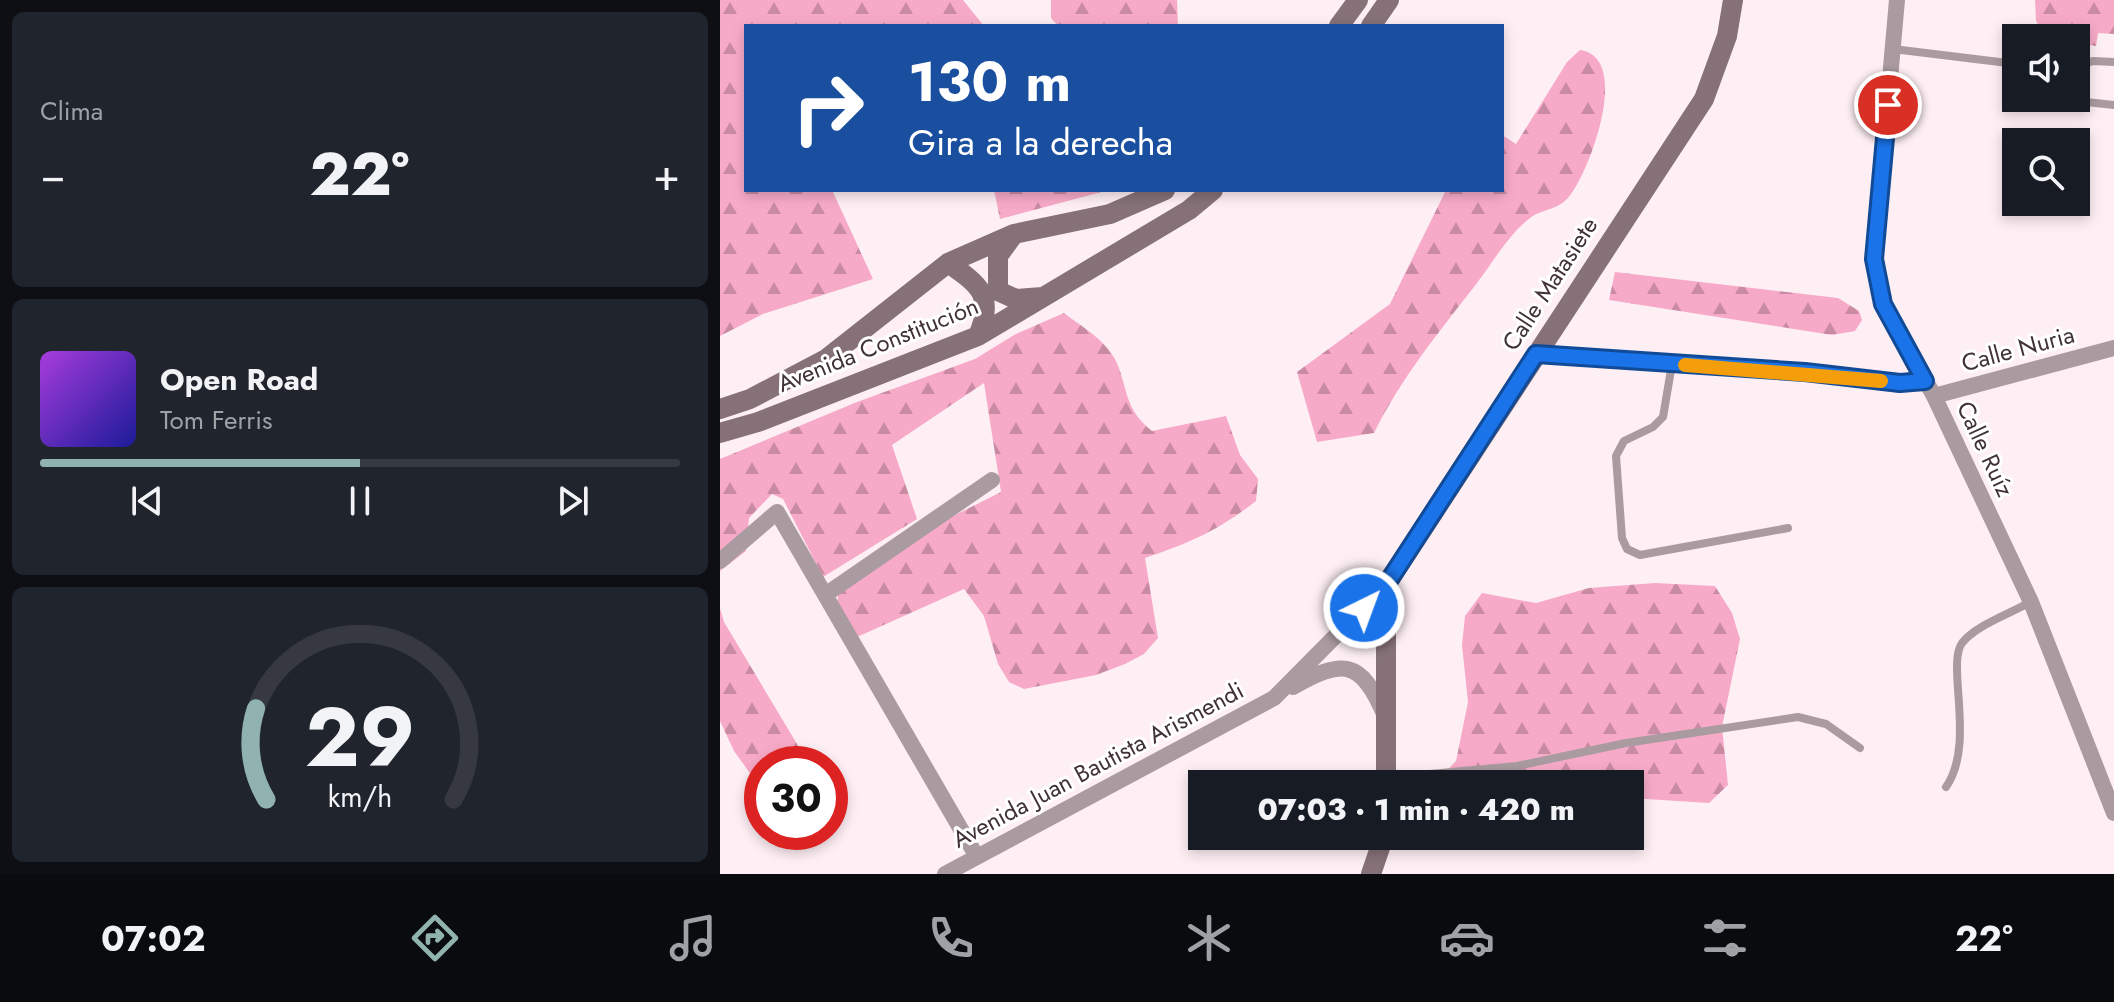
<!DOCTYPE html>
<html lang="es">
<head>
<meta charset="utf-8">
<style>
	:root { --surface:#171b24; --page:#20242c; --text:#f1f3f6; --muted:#9ea1a6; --line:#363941; --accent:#90b3b0 }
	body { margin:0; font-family:Jost,sans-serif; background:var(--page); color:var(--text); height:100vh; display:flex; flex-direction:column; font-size:30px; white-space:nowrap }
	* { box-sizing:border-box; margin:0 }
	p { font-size:26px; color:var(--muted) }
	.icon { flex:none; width:44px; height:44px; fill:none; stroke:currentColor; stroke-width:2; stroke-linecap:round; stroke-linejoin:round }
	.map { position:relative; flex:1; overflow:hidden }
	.sheet { display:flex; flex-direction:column; gap:12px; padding:12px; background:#0d0f14; width:720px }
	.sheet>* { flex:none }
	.banner { position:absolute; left:24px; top:24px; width:760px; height:168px; border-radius:0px; box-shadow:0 4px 12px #0003; background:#1a4fa0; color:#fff; overflow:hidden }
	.controls { position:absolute; left:1282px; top:24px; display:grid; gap:16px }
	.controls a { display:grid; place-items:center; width:88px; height:88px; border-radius:0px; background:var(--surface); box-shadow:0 4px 12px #0003; font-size:40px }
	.speed { position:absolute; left:24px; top:746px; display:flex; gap:16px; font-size:40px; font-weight:700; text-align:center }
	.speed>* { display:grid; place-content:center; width:104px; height:104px; border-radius:50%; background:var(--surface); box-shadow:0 4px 12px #0003; line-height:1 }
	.speed .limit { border:12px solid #d22; background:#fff; color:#111 }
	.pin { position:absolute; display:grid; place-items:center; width:68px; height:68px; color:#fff; margin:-34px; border:4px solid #fff; border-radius:50%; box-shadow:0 2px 8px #0007 }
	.me { position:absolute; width:88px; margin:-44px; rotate:42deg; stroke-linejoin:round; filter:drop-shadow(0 0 6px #0008) }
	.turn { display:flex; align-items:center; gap:28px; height:168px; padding:0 32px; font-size:36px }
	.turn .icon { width:104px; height:104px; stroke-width:2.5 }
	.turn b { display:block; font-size:56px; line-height:68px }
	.big { font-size:60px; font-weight:800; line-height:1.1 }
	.sheet .tile { flex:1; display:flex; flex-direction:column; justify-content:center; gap:12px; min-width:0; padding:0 28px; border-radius:12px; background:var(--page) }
	.sheet .dial { align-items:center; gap:0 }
	.dial svg { height:208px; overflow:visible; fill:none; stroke:var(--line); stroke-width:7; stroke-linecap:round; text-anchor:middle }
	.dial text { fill:var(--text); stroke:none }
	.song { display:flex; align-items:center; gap:24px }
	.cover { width:96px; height:96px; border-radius:12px; background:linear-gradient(135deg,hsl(280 70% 55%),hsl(240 70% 35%)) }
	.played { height:8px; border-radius:4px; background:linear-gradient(90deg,var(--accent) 50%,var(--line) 50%) }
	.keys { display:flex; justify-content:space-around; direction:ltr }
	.heat { display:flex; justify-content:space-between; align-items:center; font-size:44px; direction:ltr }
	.trip { position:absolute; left:468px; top:770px; width:456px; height:80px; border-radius:0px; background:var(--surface); box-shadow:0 4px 12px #0003; font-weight:800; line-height:80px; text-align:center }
	.menu { display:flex; height:128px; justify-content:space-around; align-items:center; background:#090b0e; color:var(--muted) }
	.menu .icon { width:56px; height:56px }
	.menu .selected { color:var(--accent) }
	.menu b { font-size:36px; color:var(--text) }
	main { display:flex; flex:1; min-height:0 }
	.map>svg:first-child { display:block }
	.forest { fill:url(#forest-firs) }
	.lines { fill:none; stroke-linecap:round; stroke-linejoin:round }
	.lane { stroke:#aa9ba0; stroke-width:8 }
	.street { stroke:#aa9ba0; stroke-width:16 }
	.secondary { stroke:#867178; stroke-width:20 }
	.route-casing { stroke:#114b97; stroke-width:20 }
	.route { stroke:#1a73e8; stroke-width:14 }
	.slow { stroke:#f59e0b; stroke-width:14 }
	.labels { text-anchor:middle; stroke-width:6; stroke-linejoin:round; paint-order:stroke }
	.street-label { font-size:24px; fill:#403237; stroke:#fff }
</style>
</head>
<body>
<main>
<section class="sheet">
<div class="tile"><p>Clima</p>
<div class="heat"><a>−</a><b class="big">22°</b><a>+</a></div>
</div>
<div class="tile">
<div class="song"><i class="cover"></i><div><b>Open Road</b><p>Tom Ferris</p></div></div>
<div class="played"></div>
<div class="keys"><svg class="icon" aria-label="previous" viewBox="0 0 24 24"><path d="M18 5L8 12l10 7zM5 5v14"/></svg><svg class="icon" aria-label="pause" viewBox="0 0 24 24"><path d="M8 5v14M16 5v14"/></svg><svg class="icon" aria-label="next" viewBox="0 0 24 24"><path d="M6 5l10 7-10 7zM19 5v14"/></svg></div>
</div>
<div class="tile dial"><svg viewBox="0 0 100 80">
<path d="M14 69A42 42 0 1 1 86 69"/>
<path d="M14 69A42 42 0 0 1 10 34" stroke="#90b3b0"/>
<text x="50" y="56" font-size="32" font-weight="700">29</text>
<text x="50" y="72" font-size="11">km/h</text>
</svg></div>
</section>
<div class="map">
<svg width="1394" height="874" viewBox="0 0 1394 874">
	<defs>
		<pattern id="forest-firs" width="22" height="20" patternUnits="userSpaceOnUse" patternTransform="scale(2)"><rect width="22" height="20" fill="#f7aac7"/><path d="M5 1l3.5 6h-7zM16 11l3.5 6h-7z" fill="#c98ba2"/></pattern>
	</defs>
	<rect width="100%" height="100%" fill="#feeff4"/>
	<path class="forest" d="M0,0H243L264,26H26V190H112L153,279L43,314L0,336Z
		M331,0H457L458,26H338L331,18Z
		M1315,0H1394V34L1378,33L1376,46L1356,43V38H1327L1316,21Z
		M860,50C913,57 869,174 848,198C837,210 822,209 810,218C789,234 773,262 757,283C719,332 681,378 654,433L597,442L577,372L670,304L726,190H782V135L796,144L847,62Z
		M274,190H389L280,219Z
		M895,272L1118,298L1139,311L1142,320L1135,331L1112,335L889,300Z
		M344,313C358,324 377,335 388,349C410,375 398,405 432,431L506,416L520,455L538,479L536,501C497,531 472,542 425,558L438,638L424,654L405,664L376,675L304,689L289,682L278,664L264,616L244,589L137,637L117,611L118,593L215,525L281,492L264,383L172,445L197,519L103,577L63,499L52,494L29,518L26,551L0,571V459L137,402L255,359L294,335Z
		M935,583L995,586L1012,613L1020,639L1002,727L1008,785L989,803L910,798V784H714L736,761L748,702L742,645L745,616L762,593L816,603L869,588Z
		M0,608L4,622L89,764H42V790L14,751L0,721Z"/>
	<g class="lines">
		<path class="lane" d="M1173,49L1296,64
			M1356,67L1373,61L1394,62
			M1329,98L1394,105
			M952,364L943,417L933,427L904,441L896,456L902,538L907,549L920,555L1068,528
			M666,778L797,766L906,743L1078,717L1106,724L1140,748
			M1226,787C1256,744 1226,665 1242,643C1256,625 1290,614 1310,602
			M620,841L660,846"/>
		<path class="street" d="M1177,0L1154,259L1163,304L1214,396L1311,602L1394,813
			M816,354L1085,372L1180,383L1205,381
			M1214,396L1394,348
			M0,561L57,512L257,857
			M105,595L272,480
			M573,687C622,659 641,659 664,714
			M225,874L554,698L666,585"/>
		<path class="secondary" d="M619,26L638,0
			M651,26L669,0
			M294,234L278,256V291L296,299L322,297
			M228,263C260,285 275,296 258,336
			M0,409L30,399L106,359L228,263L294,234L390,214L445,190
			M0,433L38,422L258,336L469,210L493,190
			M666,784V585L984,99L1007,36L1013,0
			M651,874L664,836"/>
	</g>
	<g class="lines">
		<g class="route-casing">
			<path id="route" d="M644,608L666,585L816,354L1085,372L1180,383L1205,381L1163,304L1154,259L1168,105"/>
		</g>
		<use href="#route" class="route"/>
		<path class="slow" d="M965,365L1161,381"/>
	</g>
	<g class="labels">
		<g class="street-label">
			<text transform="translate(830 284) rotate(-57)" y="8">Calle Matasiete</text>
			<text transform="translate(158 345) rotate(-22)" y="8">Avenida Constitución</text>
			<text transform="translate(1298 349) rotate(-15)" y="8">Calle Nuria</text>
			<text transform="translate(1265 449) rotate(65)" y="8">Calle Ruíz</text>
			<text transform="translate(378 765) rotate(-28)" y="8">Avenida Juan Bautista Arismendi</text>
		</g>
	</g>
</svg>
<div class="controls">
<a><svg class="icon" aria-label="sound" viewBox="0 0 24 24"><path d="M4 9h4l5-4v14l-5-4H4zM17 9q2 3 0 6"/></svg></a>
<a><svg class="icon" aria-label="search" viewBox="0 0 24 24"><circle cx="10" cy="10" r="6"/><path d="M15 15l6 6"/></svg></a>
</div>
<div class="speed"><div class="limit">30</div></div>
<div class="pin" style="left:1168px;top:105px;background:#d93025"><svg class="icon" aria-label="arrive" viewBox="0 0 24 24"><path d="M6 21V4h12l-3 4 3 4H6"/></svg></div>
<svg class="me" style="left:644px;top:608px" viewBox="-20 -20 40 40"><circle r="17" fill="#1a73e8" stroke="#fff" stroke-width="3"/><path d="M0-11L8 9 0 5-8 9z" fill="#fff"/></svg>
<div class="trip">07:03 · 1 min · 420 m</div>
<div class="banner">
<div class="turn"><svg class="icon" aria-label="right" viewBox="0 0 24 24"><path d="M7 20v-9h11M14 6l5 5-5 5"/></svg><div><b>130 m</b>Gira a la derecha</div></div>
</div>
</div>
</main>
<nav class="menu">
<b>07:02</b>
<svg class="icon selected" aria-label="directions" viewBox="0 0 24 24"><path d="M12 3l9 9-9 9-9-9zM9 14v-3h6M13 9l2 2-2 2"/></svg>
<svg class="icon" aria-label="music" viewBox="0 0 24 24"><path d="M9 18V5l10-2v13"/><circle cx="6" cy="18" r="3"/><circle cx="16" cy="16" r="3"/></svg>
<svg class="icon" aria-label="phone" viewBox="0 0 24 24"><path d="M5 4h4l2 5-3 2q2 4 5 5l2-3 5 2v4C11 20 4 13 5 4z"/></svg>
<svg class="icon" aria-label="climate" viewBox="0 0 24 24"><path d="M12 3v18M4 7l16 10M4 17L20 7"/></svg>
<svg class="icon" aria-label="car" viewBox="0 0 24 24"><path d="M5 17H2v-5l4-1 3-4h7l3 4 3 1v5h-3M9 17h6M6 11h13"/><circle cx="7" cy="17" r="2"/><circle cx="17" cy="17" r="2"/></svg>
<svg class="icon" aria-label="filters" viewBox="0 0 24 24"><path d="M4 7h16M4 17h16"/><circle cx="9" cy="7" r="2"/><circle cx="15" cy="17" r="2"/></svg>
<b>22°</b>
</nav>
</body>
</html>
